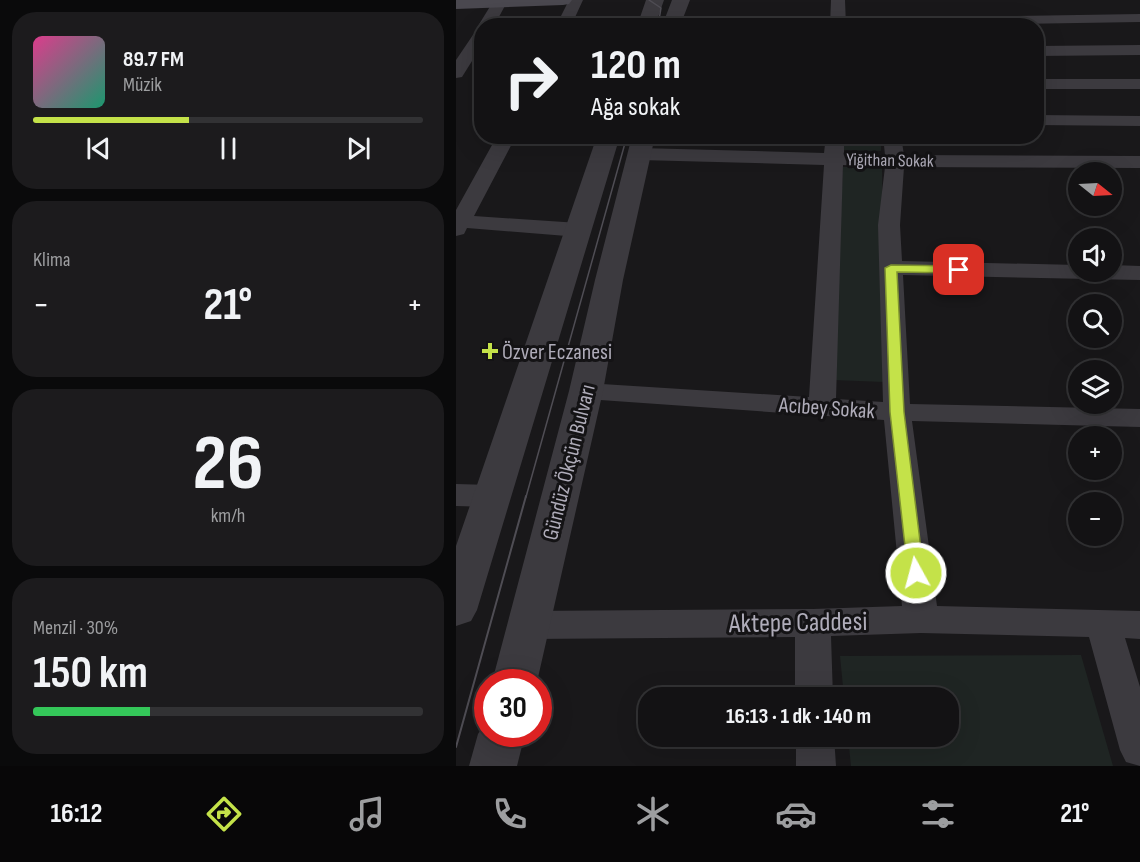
<!DOCTYPE html>
<html lang="tr">
<head>
<meta charset="utf-8">
<style>
	:root { --surface:#131214; --page:#1c1b1d; --text:#f1f3f6; --muted:#9d9ea0; --line:#323234; --accent:#c4e249 }
	body { margin:0; font-family:"Sofia Sans Condensed",sans-serif; background:var(--page); color:var(--text); height:100vh; display:flex; flex-direction:column; font-size:22px; white-space:nowrap }
	* { box-sizing:border-box; margin:0 }
	p { font-size:20px; color:var(--muted) }
	.icon { flex:none; width:33px; height:33px; fill:none; stroke:currentColor; stroke-width:2; stroke-linecap:round; stroke-linejoin:round }
	.map { position:relative; flex:1; overflow:hidden }
	.panel { display:flex; flex-direction:column; gap:12px; padding:12px; background:#0a0a0b; width:456px }
	.panel>* { flex:none }
	.hud { position:absolute; left:18px; top:18px; width:570px; height:126px; border-radius:24px; box-shadow:0 6px 24px #0002,0 0 0 2px var(--line); background:#131214; color:var(--text); overflow:hidden }
	.needle { width:39px; rotate:108deg }
	.fabs { position:absolute; left:612px; top:162px; display:grid; gap:12px }
	.fabs a { display:grid; place-items:center; width:54px; height:54px; border-radius:50%; background:var(--surface); box-shadow:0 6px 24px #0002,0 0 0 2px var(--line); font-size:30px }
	.speed { position:absolute; left:18px; top:669px; display:flex; gap:12px; font-size:30px; font-weight:700; text-align:center }
	.speed>* { display:grid; place-content:center; width:78px; height:78px; border-radius:50%; background:var(--surface); box-shadow:0 6px 24px #0002,0 0 0 2px var(--line); line-height:1 }
	.speed .limit { border:9px solid #d22; background:#fff; color:#111 }
	.pin { position:absolute; display:grid; place-items:center; width:51px; height:51px; color:#fff; margin:-26px; border-radius:12px; box-shadow:0 3px 9px #0006 }
	.me { position:absolute; width:66px; margin:-33px; rotate:353deg; stroke-linejoin:round; filter:drop-shadow(0 0 4px #0008) }
	.turn { display:flex; align-items:center; gap:21px; height:126px; padding:0 18px; font-size:27px }
	.turn .icon { width:78px; height:78px; stroke-width:2.5 }
	.turn b { display:block; font-size:42px; line-height:51px }
	.big { font-size:45px; font-weight:700; line-height:1.1 }
	.panel .tile { flex:1; display:flex; flex-direction:column; justify-content:center; gap:9px; min-width:0; padding:0 21px; border-radius:24px; background:var(--page) }
	.panel .dial { align-items:center; gap:0 }
	.dial b { font-size:78px; line-height:1 }
	.song { display:flex; align-items:center; gap:18px }
	.cover { width:72px; height:72px; border-radius:9px; background:linear-gradient(135deg,hsl(330 70% 55%),hsl(160 70% 35%)) }
	.played { height:6px; border-radius:3px; background:linear-gradient(90deg,var(--accent) 40%,var(--line) 40%) }
	.keys { display:flex; justify-content:space-around; direction:ltr }
	.heat { display:flex; justify-content:space-between; align-items:center; font-size:33px; direction:ltr }
	.charge { height:9px; border-radius:4px; background:linear-gradient(90deg,#34c759 30%,var(--line) 0) }
	.trip { position:absolute; left:182px; top:687px; width:321px; height:60px; border-radius:24px; background:var(--surface); box-shadow:0 6px 24px #0002,0 0 0 2px var(--line); font-weight:700; line-height:60px; text-align:center }
	.tab-bar { display:flex; height:96px; justify-content:space-around; align-items:center; background:#080708; color:var(--muted) }
	.tab-bar .icon { width:42px; height:42px }
	.tab-bar .on { color:var(--accent) }
	.tab-bar b { font-size:27px; color:var(--text) }
	main { display:flex; flex:1; min-height:0 }
	.map>svg:first-child { display:block }
	.green { fill:#1f2523 }
	.lines { fill:none; stroke-linecap:round; stroke-linejoin:round }
	.minor { fill:#3c3a3f; fill-rule:evenodd }
	.tertiary { fill:#3c3a3f; fill-rule:evenodd }
	.secondary { fill:#4a484f; fill-rule:evenodd }
	.tram-far1 { stroke:#4f4d54; stroke-width:1.5 }
	.tram { stroke:#4f4d54; stroke-width:2 }
	.route { fill:#c4e249; stroke:#7f932f; stroke-width:1.5 }
	.poi-dot { fill:#c4e249; stroke:#141315; stroke-width:2 }
	.labels { text-anchor:middle; stroke-width:6; stroke-linejoin:round; paint-order:stroke }
	.far-street-label { font-size:18px; fill:#afacb9; stroke:#141315 }
	.poi-label { font-size:22px; fill:#afacb9; stroke:#141315; text-anchor:start }
	.street-label { font-size:22px; fill:#afacb9; stroke:#141315 }
	.near-street-label { font-size:27px; fill:#afacb9; stroke:#141315 }
</style>
</head>
<body>
<main>
<section class="panel">
<div class="tile">
<div class="song"><i class="cover"></i><div><b>89.7 FM</b><p>Müzik</p></div></div>
<div class="played"></div>
<div class="keys"><svg class="icon" aria-label="previous" viewBox="0 0 24 24"><path d="M18 5L8 12l10 7zM5 5v14"/></svg><svg class="icon" aria-label="pause" viewBox="0 0 24 24"><path d="M8 5v14M16 5v14"/></svg><svg class="icon" aria-label="next" viewBox="0 0 24 24"><path d="M6 5l10 7-10 7zM19 5v14"/></svg></div>
</div>
<div class="tile"><p>Klima</p>
<div class="heat"><a>−</a><b class="big">21°</b><a>+</a></div>
</div>
<div class="tile dial"><b>26</b><p>km/h</p></div>
<div class="tile"><p>Menzil · 30%</p><b class="big">150 km</b><div class="charge"></div></div>
</section>
<div class="map">
<svg width="684" height="766" viewBox="0 0 684 766">
	<rect width="100%" height="100%" fill="#19181a"/>
	<path class="green" d="M388,137H425V151L388,150Z
		M426,166L428,382L377,380L387,167Z
		M625,655L657,766H395L392,737L492,736V698L388,697L384,656Z"/>
	<g class="lines">
		<path class="minor" d="M38,0L51,2L38,26H26V45L6,77L0,78V60L21,29L24,28L22,26Z
			M113,0H127L115,26H100Z
			M375,0H389L390,26H374Z
			M684,14V22L428,26L426,23L434,18Z
			M684,45V55L580,56V46Z
			M580,79H684V89H580Z
			M580,115L684,116V126L580,125Z
			M41,136H60L18,216L123,223L131,225L134,230L131,235L123,237L11,228L8,234L0,236V210Z
			M370,136H388V154L429,155L427,136H445L448,155L684,156V168L448,167L444,225L446,261L622,265V272H656V265L684,266V280L447,275L454,404L684,409V427L456,421L481,606L684,611V639L669,638L684,687V766L670,762L664,750L633,637L465,633L375,636L377,698H339V637L72,639L60,635L54,625L60,615L72,611L357,609L446,606L428,420L130,399L120,397L116,391L120,385L130,383L353,397L368,165L184,160L177,158L174,154L177,150L184,148L368,153ZM387,165L429,167L422,225L427,402L380,399Z
			M0,484L35,485L46,489L50,496L46,503L35,507L0,506Z
			M340,736H378L380,766H340Z"/>
		<path class="tertiary" d="M190,0H208L199,26H181Z
			M216,0H234L224,26H206Z
			M141,136H164L21,610L15,621L0,626V546Z
			M176,136H199L167,280L147,391L81,682H36L113,391L139,280Z
			M32,719V734H69L61,766H13L22,734Z"/>
		<path class="secondary" d="M0,0H116L113,4L107,5L0,9Z"/>
		<path class="tram-far1" d="M193,0L205,8L202,26
			M70,497L171,136"/>
		<path class="tram" d="M0,747L70,496"/>
	</g>
	<path class="route" d="M435,265L503,266L509,270L503,273L441,272L448,412L468,573L466,577L460,579L454,577L452,573L434,412L429,268Z"/>
	<path class="poi-dot" d="M31 342h6v6h6v6h-6v6h-6v-6h-6v-6h6z"/>
	<g class="labels">
		<g class="far-street-label">
			<text transform="translate(434 160) rotate(1)" y="6">Yiğithan Sokak</text>
		</g>
		<g class="poi-label">
			<text x="46" y="359">Özver Eczanesi</text>
		</g>
		<g class="street-label">
			<text transform="translate(371 407) rotate(4)" y="8">Acıbey Sokak</text>
			<text transform="translate(112 462) rotate(-76)" y="8">Gündüz Ökçün Bulvarı</text>
		</g>
		<g class="near-street-label">
			<text transform="translate(342 622) rotate(-1)" y="9">Aktepe Caddesi</text>
		</g>
	</g>
</svg>
<div class="fabs">
<a><svg class="needle" viewBox="-14 -14 28 28"><path d="M0-13l5 13h-10z" fill="#e53935"/><path d="M0 13l5-13h-10z" fill="#9d9ea0"/></svg></a>
<a><svg class="icon" aria-label="sound" viewBox="0 0 24 24"><path d="M4 9h4l5-4v14l-5-4H4zM17 9q2 3 0 6"/></svg></a>
<a><svg class="icon" aria-label="search" viewBox="0 0 24 24"><circle cx="10" cy="10" r="6"/><path d="M15 15l6 6"/></svg></a>
<a><svg class="icon" aria-label="layers" viewBox="0 0 24 24"><path d="M12 4l9 5-9 5-9-5zM3 14l9 5 9-5"/></svg></a>
<a>+</a>
<a>−</a>
</div>
<div class="speed"><div class="limit">30</div></div>
<div class="pin" style="left:503px;top:270px;background:#d93025"><svg class="icon" aria-label="arrive" viewBox="0 0 24 24"><path d="M6 21V4h12l-3 4 3 4H6"/></svg></div>
<svg class="me" style="left:460px;top:573px" viewBox="-20 -20 40 40"><circle r="17" fill="#c4e249" stroke="#fff" stroke-width="3"/><path d="M0-11L8 9 0 5-8 9z" fill="#fff"/></svg>
<div class="trip">16:13 · 1 dk · 140 m</div>
<div class="hud">
<div class="turn"><svg class="icon" aria-label="right" viewBox="0 0 24 24"><path d="M7 20v-9h11M14 6l5 5-5 5"/></svg><div><b>120 m</b>Ağa sokak</div></div>
</div>
</div>
</main>
<nav class="tab-bar">
<b>16:12</b>
<svg class="icon on" aria-label="directions" viewBox="0 0 24 24"><path d="M12 3l9 9-9 9-9-9zM9 14v-3h6M13 9l2 2-2 2"/></svg>
<svg class="icon" aria-label="music" viewBox="0 0 24 24"><path d="M9 18V5l10-2v13"/><circle cx="6" cy="18" r="3"/><circle cx="16" cy="16" r="3"/></svg>
<svg class="icon" aria-label="phone" viewBox="0 0 24 24"><path d="M5 4h4l2 5-3 2q2 4 5 5l2-3 5 2v4C11 20 4 13 5 4z"/></svg>
<svg class="icon" aria-label="climate" viewBox="0 0 24 24"><path d="M12 3v18M4 7l16 10M4 17L20 7"/></svg>
<svg class="icon" aria-label="car" viewBox="0 0 24 24"><path d="M5 17H2v-5l4-1 3-4h7l3 4 3 1v5h-3M9 17h6M6 11h13"/><circle cx="7" cy="17" r="2"/><circle cx="17" cy="17" r="2"/></svg>
<svg class="icon" aria-label="filters" viewBox="0 0 24 24"><path d="M4 7h16M4 17h16"/><circle cx="9" cy="7" r="2"/><circle cx="15" cy="17" r="2"/></svg>
<b>21°</b>
</nav>
</body>
</html>
